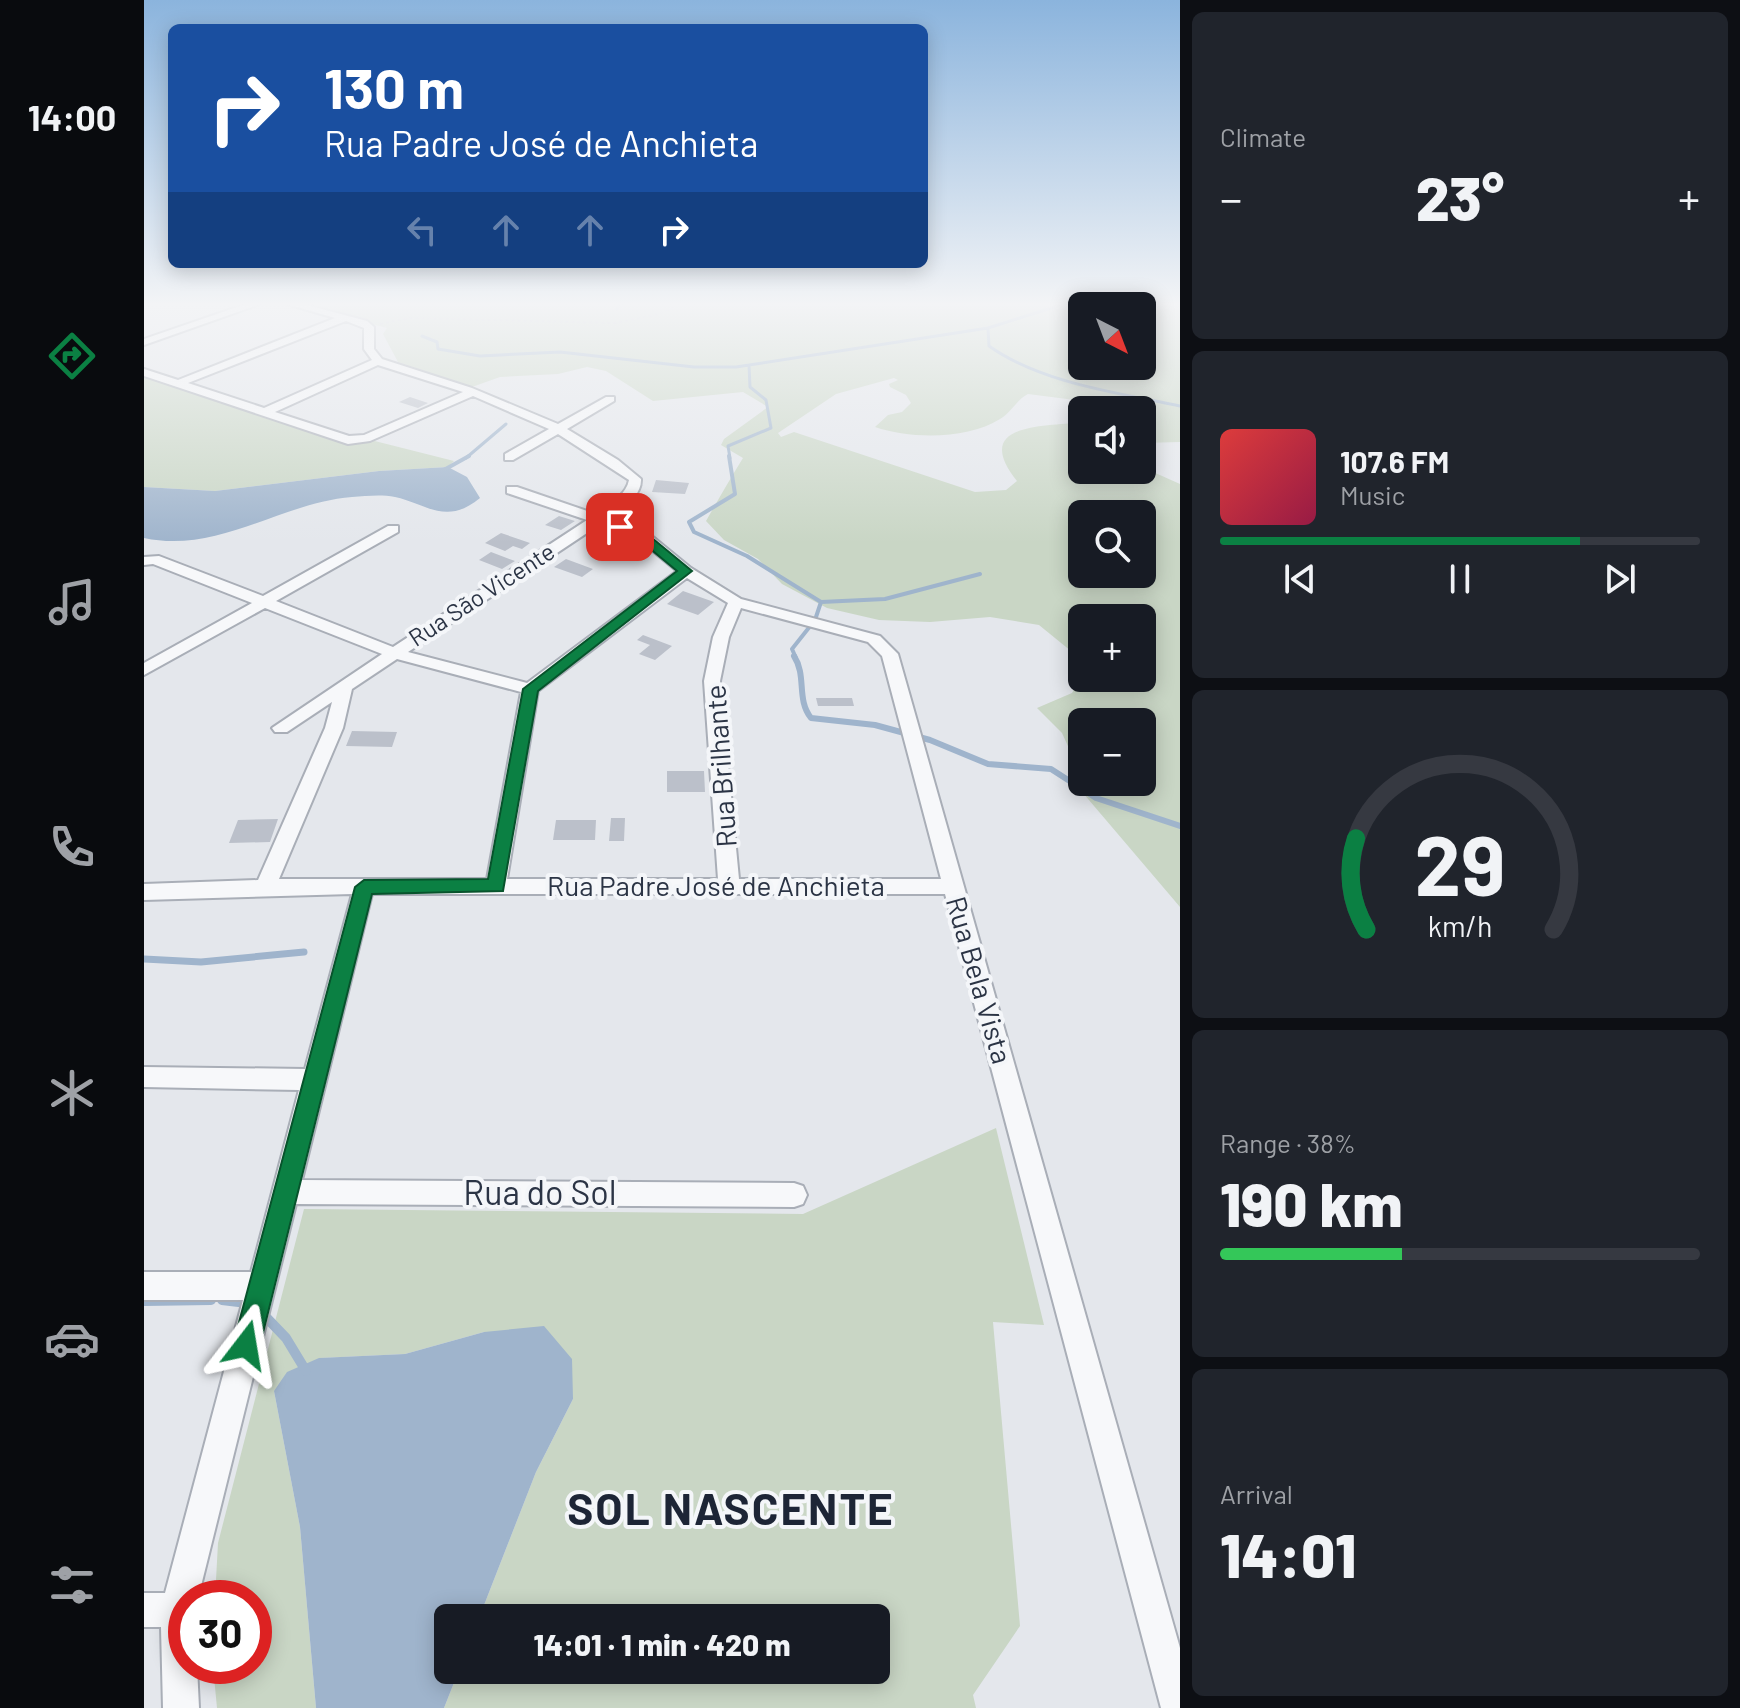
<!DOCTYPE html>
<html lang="en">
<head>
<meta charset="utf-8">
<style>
	:root { --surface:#171b24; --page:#20242c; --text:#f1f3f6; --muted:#9ea1a6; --line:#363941; --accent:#0b8043 }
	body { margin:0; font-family:Barlow,sans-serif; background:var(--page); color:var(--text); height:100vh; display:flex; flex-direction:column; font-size:30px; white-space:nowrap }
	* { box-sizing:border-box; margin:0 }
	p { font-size:26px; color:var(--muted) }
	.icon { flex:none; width:44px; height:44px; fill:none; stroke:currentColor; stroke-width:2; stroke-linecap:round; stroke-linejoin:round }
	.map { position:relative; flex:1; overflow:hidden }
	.details { display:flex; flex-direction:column; gap:12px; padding:12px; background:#0d0f14; width:560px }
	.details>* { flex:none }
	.guide { position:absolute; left:24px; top:24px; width:760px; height:244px; border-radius:12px; box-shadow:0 4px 20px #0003; background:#1a4fa0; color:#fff; overflow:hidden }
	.needle { width:52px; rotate:138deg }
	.controls { position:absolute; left:924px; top:292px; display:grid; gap:16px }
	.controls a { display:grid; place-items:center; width:88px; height:88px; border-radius:12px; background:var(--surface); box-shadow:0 4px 20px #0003; font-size:40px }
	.speed { position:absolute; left:24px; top:1580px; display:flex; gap:16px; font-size:40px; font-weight:700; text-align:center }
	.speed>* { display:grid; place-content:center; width:104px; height:104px; border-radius:50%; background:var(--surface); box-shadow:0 4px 20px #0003; line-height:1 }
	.speed .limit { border:12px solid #d22; background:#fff; color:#111 }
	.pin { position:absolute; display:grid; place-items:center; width:68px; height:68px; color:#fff; margin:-34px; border-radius:16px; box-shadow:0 4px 12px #0006 }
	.me { position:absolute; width:88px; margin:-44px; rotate:14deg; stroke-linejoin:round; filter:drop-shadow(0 0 6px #0008) }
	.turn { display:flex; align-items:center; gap:28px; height:168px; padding:0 24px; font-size:36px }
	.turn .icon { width:104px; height:104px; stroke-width:2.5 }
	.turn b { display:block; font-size:56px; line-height:68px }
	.lanes { display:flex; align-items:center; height:76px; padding:0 24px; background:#0003; justify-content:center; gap:40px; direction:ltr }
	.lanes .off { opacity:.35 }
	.big { font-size:60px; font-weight:800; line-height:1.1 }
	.details .widget { flex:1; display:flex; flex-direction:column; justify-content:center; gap:12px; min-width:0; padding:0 28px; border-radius:12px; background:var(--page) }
	.details .dial { align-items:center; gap:0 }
	.dial svg { height:208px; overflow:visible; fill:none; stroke:var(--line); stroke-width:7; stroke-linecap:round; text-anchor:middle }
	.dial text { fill:var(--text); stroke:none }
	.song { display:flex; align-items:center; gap:24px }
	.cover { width:96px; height:96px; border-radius:12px; background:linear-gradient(135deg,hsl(0 70% 55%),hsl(340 70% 35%)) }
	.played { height:8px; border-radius:4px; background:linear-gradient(90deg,var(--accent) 75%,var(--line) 75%) }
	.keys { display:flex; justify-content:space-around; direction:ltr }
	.heat { display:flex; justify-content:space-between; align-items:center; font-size:44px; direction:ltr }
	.charge { height:12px; border-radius:6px; background:linear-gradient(90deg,#34c759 38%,var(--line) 0) }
	.trip { position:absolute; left:290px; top:1604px; width:456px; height:80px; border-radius:12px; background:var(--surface); box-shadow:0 4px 20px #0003; font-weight:800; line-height:80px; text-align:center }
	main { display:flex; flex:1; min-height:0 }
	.tabs { display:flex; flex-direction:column; width:144px; justify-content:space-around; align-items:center; background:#090b0e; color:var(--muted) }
	.tabs .icon { width:56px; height:56px }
	.tabs .current { color:var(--accent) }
	.tabs b { font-size:36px; color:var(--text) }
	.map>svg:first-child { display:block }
	.green { fill:#c9d6c5; fill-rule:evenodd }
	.water { fill:#9fb4cc }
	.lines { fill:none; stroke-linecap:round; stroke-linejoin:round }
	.stream-far4 { stroke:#9fb4cc; stroke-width:3 }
	.stream-far3 { stroke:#9fb4cc; stroke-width:4 }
	.stream-far2 { stroke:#9fb4cc; stroke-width:6 }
	.stream-far1 { stroke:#9fb4cc; stroke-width:7 }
	.stream { stroke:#9fb4cc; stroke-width:10 }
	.building { fill:#bbc0ca }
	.street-casing { stroke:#a9aeb7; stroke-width:4 }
	.path { stroke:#c2c5cb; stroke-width:2; stroke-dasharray:3 3; stroke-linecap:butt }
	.street { fill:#f7f8fa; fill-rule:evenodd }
	.route { fill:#0b8043; stroke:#07532c; stroke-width:2 }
	.labels { text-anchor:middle; stroke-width:8; stroke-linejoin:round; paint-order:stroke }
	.far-street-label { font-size:24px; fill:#2b3445; stroke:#f4f6f9 }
	.street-label { font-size:28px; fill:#2b3445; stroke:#f4f6f9 }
	.near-street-label { font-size:34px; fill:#2b3445; stroke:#f4f6f9 }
	.near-district-label { font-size:44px; font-weight:bold; letter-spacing:2px; fill:#1d2536; stroke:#f4f6f9 }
</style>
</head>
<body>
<main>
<nav class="tabs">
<b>14:00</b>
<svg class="icon current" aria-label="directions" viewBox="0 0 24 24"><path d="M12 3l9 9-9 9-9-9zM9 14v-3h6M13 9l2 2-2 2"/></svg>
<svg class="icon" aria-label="music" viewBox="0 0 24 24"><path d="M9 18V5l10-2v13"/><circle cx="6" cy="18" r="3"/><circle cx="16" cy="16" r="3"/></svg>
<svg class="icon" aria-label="phone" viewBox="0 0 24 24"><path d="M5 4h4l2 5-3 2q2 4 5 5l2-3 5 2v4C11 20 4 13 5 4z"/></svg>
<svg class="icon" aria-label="climate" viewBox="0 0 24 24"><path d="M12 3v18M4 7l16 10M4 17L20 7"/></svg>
<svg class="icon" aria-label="car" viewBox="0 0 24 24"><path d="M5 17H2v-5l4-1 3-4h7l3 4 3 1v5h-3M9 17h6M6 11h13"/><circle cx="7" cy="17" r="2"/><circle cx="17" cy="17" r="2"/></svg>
<svg class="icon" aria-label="filters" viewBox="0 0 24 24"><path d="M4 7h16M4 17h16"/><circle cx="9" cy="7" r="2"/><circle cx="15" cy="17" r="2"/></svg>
</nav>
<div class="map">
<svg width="1036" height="1708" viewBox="0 0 1036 1708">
	<rect width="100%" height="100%" fill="#e4e7ec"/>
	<path class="green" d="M151,304H1036V442L998,443V410H966L969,407L962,404L884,394C873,399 868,412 856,419C823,440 766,439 731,427L744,415L758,412L767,403L762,395L746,387L745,384L754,380L750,378L692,394L634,433L637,437L650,432L831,492L862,490L873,481C827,423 898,427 938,422V470L998,467L1036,484V907L933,786L938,777L918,733L893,708L928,693L938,676L998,678V618H938V660L895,625L846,617L786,622L735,620L683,608L638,584L614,559L580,540L562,521C574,500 586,479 599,458L577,445L580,439L624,407L599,392L509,401L462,371L443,367L414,374L356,377L328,387L254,362L239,334L243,328ZM938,306H998V366H938ZM938,514H998V574H938ZM938,722H998V782H938Z
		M0,372L207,435L310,461L304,467L235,471L71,491L0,487Z
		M852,1128L900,1325L849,1322L876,1626L829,1695L832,1708H300L315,1670H732V1618H335L392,1472L429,1399L340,1332L261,1354L176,1358L130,1391L156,1527L172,1708H73L69,1666H110V1598H71L74,1543L160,1209L659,1214Z"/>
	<path class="water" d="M304,467L323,477L336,498C302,526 283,504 251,497C237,494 222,496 208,497C136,503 74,554 0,538V487L71,491L235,471Z
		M400,1326L428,1359L429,1399L392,1472L335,1618H304V1670H315L300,1708H172L156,1527L130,1391L143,1372L175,1358L261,1354L340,1332Z"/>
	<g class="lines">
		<path class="stream-far4" d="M473,309L475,304
			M844,328L845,346C897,383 974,393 1036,406
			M278,336L293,342L294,349L336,356L416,352L550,367H592L844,328L920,304
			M322,458L362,424
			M586,458L584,446L627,428L622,400L606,387L605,365"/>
		<path class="stream-far3" d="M585,456L591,494L545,522L550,532L603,556L677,602L741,599L836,574
			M298,471L325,456
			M652,658L648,649L671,620L677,602"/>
		<path class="stream-far2" d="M650,656C663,676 652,699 667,718L731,725L786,740L844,764L907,769L952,798L1036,826"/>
		<path class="stream-far1" d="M0,959L57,962L160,952"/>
		<path class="stream" d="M78,1300L103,1303
			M0,1301L67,1300
			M119,1314L142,1338L162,1371"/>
	</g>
	<path class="building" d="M266,397L284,403L274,408L255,402Z
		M512,480L545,483L541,494L508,492Z
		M415,516L431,521L417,530L401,525Z
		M357,533L386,543L378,549L369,546L361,551L341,543Z
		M347,552L371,561L358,569L335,560Z
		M422,559L449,569L438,577L410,567Z
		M539,591L570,602L554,615L523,604Z
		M499,635L528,646L511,660L495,654L506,645L493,640Z
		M672,698H708L710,706H674Z
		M208,731L253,732L248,747L202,746Z
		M523,771H560L561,792H523Z
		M467,818H481L480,841H465Z
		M134,819L126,842L85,843L94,820Z
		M412,820H452L451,840H409Z"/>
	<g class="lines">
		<g class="street-casing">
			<path id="street" d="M102,304H116L0,345V339Z
				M143,304H159L223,321L230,327V349L238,359L328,388L414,424L462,397H470V401L423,429L474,460L497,479C498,497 477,509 463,518L503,532L547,568L597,599L736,636L754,654L1036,1648V1708H1017L801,894H228L158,1180L650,1183L659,1186L663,1195L659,1204L650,1207L152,1204L54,1598H42V1666H53L55,1708H19L17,1627H0V1593H21L99,1300H0V1272H107L155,1090L0,1087V1067L161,1069L208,894L0,900V884L114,880L181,728L188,702L143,732H131L128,728L238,654L121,608L0,675V663L108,603L9,564L0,565V557L15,556L119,596L244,526H254V532L132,601L249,647L443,520L363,493V487H373L452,514C464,505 482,496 485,480L414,434L369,460H361V454L405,429L329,396L226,441L204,444L0,376V369L34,380L191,318ZM202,321L220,328V349L228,360L120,408L44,383ZM234,365L319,392L220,435L205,436L131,412ZM455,525L493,538L533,571L383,683L264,652ZM543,578L584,603L569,637L560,681L574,879H363L394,691ZM597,608L724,642L738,656L797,879H595L576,681L585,637ZM253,659L377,692L343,879H135L199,728L208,689Z"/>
		</g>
		<path class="path" d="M236,324L266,318L471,323L511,315L539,304"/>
		<use href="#street" class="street"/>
	</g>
	<linearGradient id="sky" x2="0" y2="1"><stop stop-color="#8bb4dd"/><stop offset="0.56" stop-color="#f3f4f6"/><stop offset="1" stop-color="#f3f4f6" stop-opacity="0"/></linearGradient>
	<rect width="1036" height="543" fill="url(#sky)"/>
	<path class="route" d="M476,523L502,533L548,571L394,691L359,891L228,894L116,1345L112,1354L102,1358L93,1354L89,1345L211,887L220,880L344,879L379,689L533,571L493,538L471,530V524Z"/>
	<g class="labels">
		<g class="far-street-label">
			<text transform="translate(338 595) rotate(-33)" y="8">Rua São Vicente</text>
		</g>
		<g class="street-label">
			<text transform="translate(577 766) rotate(-94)" y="10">Rua Brilhante</text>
			<text x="572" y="896">Rua Padre José de Anchieta</text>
			<text transform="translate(835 980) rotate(74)" y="10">Rua Bela Vista</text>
		</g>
		<g class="near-street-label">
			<text x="396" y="1205">Rua do Sol</text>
		</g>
		<g class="near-district-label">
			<text x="587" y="1525">SOL NASCENTE</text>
		</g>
	</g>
</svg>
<div class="controls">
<a><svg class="needle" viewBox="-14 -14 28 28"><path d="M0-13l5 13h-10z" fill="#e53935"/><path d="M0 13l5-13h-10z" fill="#9ea1a6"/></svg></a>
<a><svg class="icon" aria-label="sound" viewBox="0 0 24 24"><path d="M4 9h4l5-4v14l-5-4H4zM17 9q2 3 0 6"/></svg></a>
<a><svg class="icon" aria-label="search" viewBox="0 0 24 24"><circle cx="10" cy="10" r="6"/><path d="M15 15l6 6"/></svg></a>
<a>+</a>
<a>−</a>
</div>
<div class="speed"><div class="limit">30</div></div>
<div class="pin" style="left:476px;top:527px;background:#d93025"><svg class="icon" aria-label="arrive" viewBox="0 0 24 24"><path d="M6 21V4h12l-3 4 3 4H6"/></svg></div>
<svg class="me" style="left:102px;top:1345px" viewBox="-20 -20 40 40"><path d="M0-17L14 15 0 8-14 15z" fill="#0b8043" stroke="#fff" stroke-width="4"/></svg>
<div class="trip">14:01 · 1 min · 420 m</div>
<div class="guide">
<div class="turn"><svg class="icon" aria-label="right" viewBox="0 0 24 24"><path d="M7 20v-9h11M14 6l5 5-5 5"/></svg><div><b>130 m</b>Rua Padre José de Anchieta</div></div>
<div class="lanes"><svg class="icon off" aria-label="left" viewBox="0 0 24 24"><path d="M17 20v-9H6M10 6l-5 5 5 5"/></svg><svg class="icon off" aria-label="ahead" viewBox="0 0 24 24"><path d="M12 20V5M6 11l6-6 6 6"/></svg><svg class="icon off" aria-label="ahead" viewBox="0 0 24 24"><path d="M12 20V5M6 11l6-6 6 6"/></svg><svg class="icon" aria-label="right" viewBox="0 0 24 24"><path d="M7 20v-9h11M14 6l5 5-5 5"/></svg></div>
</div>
</div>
<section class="details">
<div class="widget"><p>Climate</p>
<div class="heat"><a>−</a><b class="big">23°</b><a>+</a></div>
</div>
<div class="widget">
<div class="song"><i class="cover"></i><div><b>107.6 FM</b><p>Music</p></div></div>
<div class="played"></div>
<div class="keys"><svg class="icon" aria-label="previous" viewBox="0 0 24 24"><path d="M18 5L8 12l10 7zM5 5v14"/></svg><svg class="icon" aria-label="pause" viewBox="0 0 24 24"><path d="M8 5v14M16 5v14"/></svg><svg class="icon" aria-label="next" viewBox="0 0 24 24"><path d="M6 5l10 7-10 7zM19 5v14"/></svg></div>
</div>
<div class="widget dial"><svg viewBox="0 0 100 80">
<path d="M14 69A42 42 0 1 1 86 69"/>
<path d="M14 69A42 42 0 0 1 10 34" stroke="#0b8043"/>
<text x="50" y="56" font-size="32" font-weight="700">29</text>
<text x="50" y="72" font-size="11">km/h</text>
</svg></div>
<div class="widget"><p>Range · 38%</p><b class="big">190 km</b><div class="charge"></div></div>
<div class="widget"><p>Arrival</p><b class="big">14:01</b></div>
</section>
</main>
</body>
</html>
